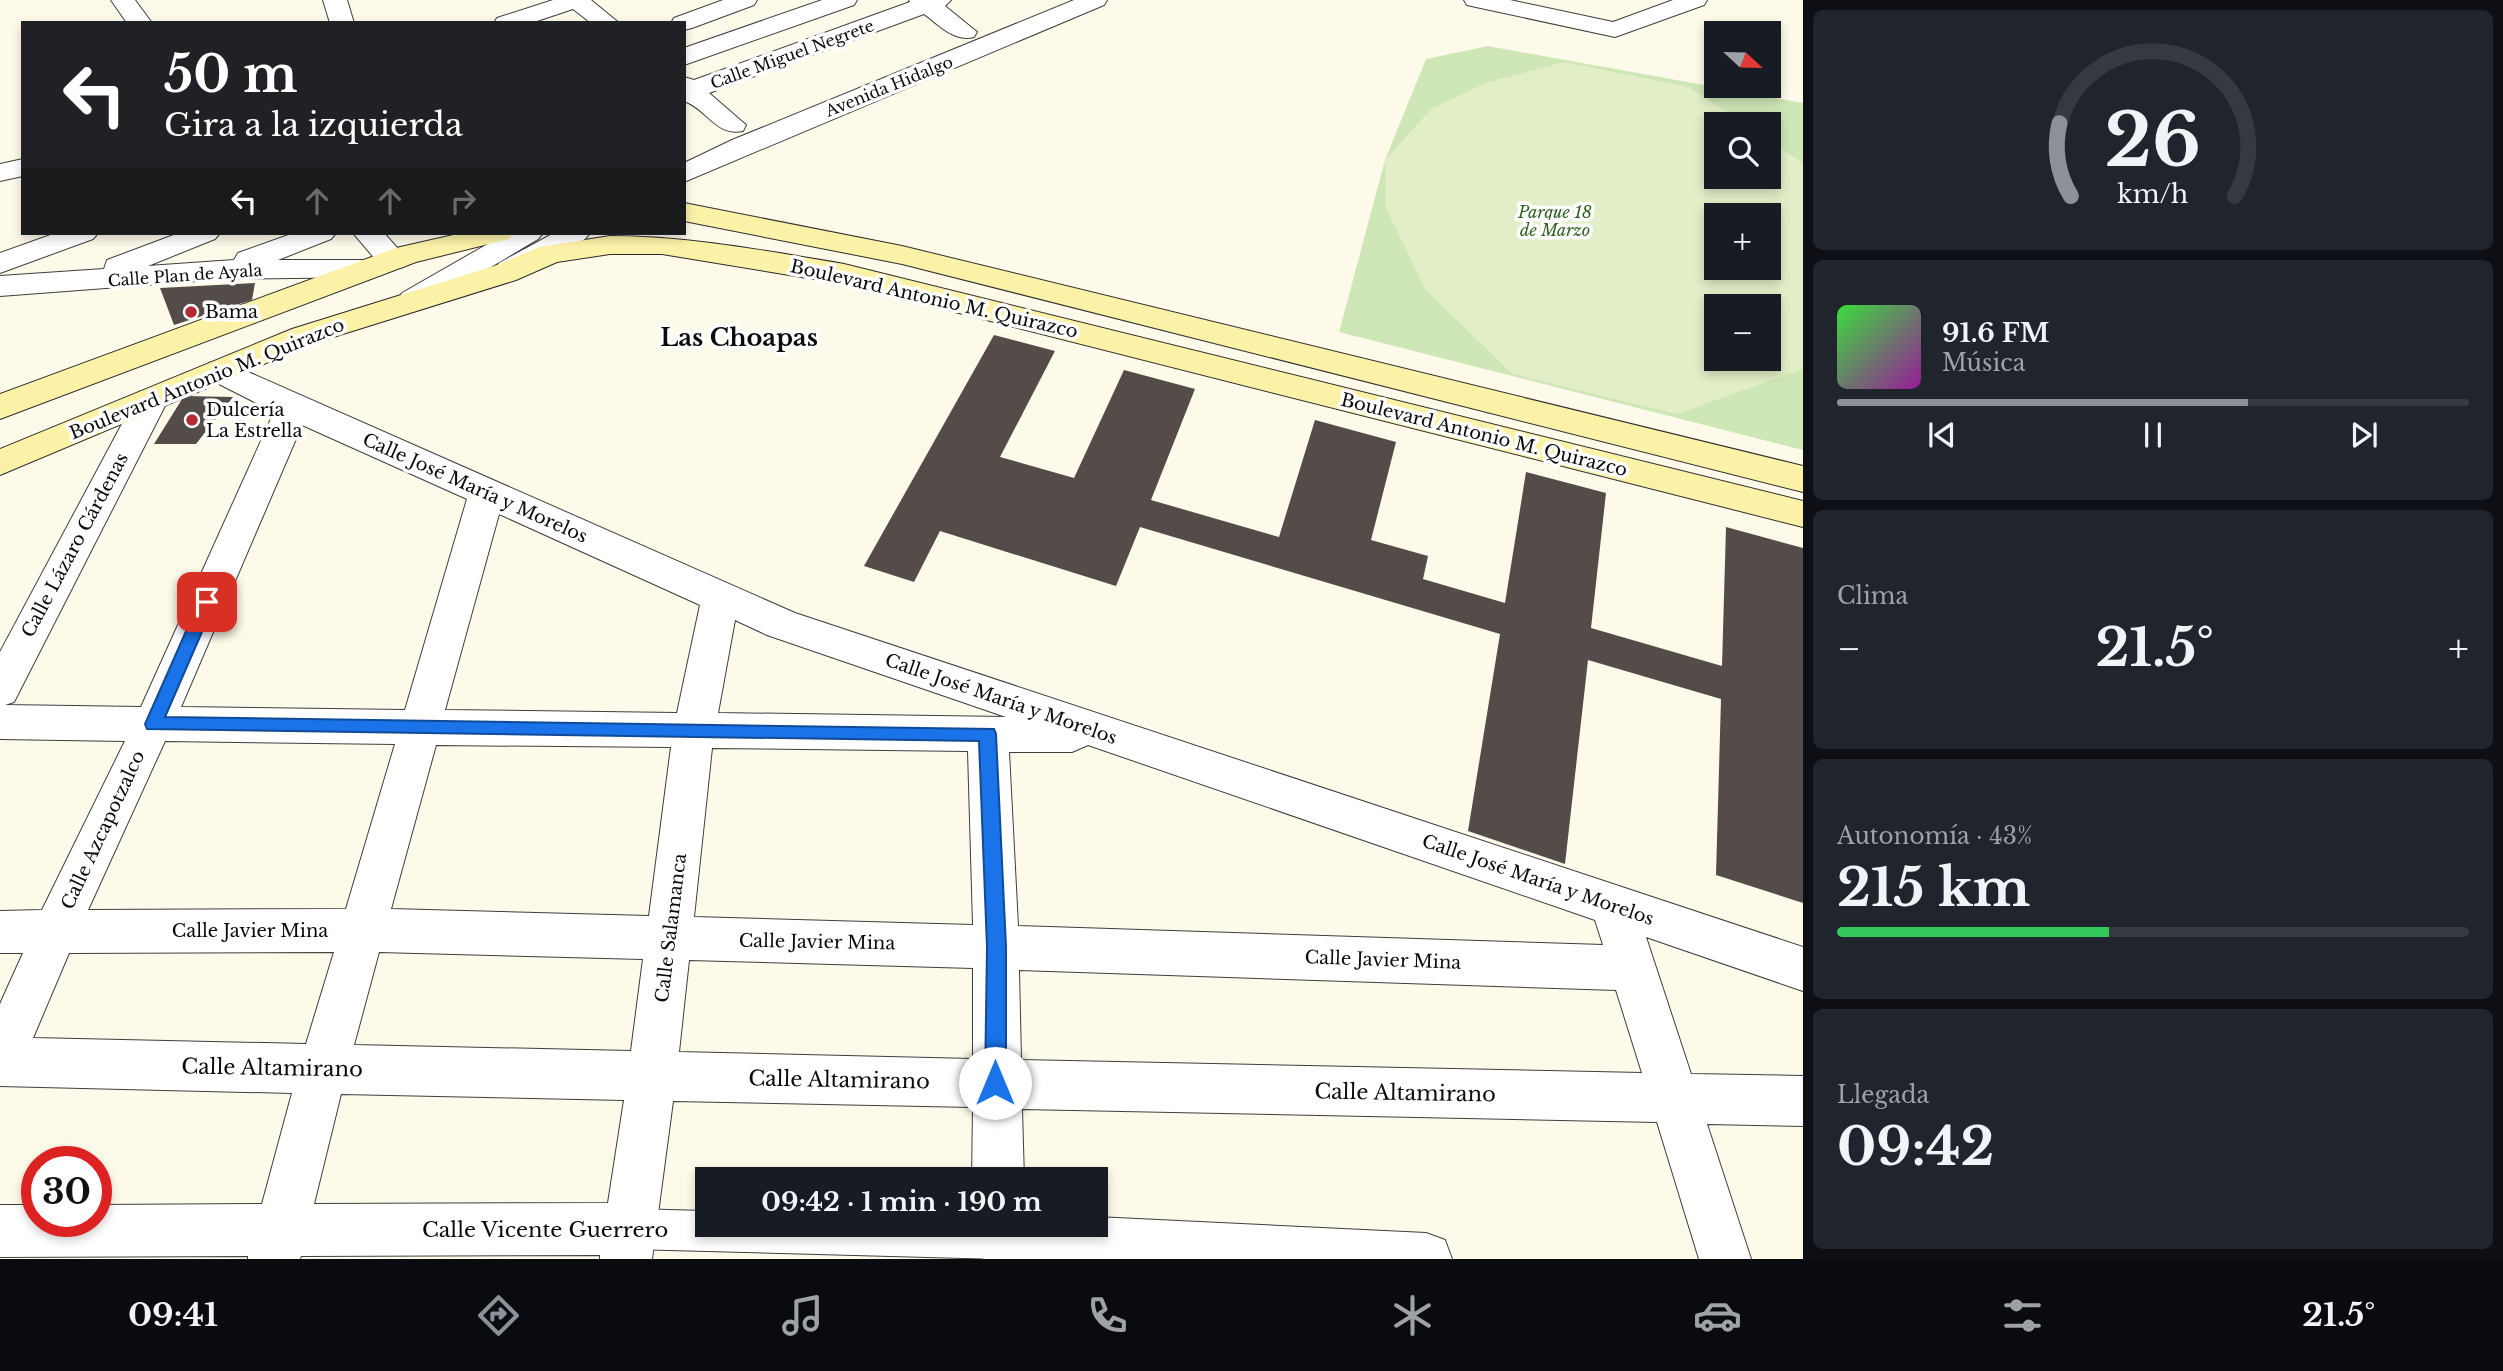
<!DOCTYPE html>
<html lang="es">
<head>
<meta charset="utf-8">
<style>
	:root { --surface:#171b24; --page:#20242c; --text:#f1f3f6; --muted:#9ea1a6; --line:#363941; --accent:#8c9099 }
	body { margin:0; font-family:"Libre Baskerville",serif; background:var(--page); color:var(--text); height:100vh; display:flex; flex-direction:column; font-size:26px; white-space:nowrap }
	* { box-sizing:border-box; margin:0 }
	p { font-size:23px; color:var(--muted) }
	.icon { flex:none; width:38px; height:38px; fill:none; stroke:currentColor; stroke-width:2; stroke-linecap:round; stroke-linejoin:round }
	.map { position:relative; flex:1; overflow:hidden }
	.sheet { display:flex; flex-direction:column; gap:10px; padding:10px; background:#0d0f14; width:700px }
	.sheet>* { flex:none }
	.hud { position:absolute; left:21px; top:21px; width:665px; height:214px; border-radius:0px; box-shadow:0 4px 10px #0003; background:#202124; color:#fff; overflow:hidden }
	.needle { width:46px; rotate:112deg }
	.buttons { position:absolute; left:1704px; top:21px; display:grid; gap:14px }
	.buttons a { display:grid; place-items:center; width:77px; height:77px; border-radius:0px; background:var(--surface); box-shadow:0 4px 10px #0003; font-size:35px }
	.speed { position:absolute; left:21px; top:1146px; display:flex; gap:14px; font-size:35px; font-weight:700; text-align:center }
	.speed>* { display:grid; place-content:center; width:91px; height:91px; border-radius:50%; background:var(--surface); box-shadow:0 4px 10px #0003; line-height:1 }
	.speed .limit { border:10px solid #d22; background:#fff; color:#111 }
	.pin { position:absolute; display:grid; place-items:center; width:60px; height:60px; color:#fff; margin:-30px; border-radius:14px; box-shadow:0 4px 10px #0006 }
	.me { position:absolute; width:77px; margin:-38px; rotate:0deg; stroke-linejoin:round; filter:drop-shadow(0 0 5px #0008) }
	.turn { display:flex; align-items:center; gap:24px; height:147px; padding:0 28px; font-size:32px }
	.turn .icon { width:91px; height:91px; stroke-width:2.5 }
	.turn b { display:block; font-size:49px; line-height:60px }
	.lanes { display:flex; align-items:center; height:66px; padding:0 28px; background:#0003; justify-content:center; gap:35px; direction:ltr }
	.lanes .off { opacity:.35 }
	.big { font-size:52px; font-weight:700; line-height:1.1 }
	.sheet .tile { flex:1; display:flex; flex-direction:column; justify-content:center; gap:10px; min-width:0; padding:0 24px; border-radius:10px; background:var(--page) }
	.sheet .dial { align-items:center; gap:0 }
	.dial svg { height:182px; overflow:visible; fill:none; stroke:var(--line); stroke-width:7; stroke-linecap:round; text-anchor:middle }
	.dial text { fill:var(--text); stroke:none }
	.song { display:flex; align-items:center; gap:21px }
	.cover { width:84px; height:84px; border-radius:10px; background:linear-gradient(135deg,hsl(120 70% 55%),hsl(300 70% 35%)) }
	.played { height:7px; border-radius:4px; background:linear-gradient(90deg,var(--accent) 65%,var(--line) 65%) }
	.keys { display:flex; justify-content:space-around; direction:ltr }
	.heat { display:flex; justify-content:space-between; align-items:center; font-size:38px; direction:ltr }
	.charge { height:10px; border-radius:5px; background:linear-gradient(90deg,#34c759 43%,var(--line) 0) }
	.trip { position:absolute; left:695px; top:1167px; width:413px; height:70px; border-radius:0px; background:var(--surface); box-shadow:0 4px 10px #0003; font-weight:700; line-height:70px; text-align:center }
	.dock { display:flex; height:112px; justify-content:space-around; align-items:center; background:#090b0e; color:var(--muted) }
	.dock .icon { width:49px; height:49px }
	.dock .on { color:var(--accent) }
	.dock b { font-size:32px; color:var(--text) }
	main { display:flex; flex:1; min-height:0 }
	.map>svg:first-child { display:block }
	.green { fill:#cfe6b6; fill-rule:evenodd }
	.pitch { fill:#e1eec7; fill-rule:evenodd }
	.building { fill:#534c48 }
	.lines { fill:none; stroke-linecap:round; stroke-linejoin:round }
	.pedestrian-casing { stroke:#3e3e3e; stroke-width:2 }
	.minor-casing { stroke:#3e3e3e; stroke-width:2 }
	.tertiary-casing { stroke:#3e3e3e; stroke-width:2 }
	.secondary-casing { stroke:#2d2d2d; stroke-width:2 }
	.pedestrian { fill:#fff; fill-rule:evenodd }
	.minor { fill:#fff; fill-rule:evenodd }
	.tertiary { fill:#fff; fill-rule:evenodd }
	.secondary { fill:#fbf1a7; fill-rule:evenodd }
	.route { fill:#1a73e8; stroke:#114b97; stroke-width:2 }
	.poi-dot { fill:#b32a32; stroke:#fff; stroke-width:2.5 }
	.labels { text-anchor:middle; stroke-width:7; stroke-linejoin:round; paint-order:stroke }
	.far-street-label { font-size:16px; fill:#0b0b0b; stroke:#fff }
	.far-park-label { font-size:16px; font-style:italic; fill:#2d5f1f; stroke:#fff }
	.street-label { font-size:18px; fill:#0b0b0b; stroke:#fff }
	.poi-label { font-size:18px; fill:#0b0b0b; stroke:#fff; text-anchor:start }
	.near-street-label { font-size:21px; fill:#0b0b0b; stroke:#fff }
	.district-label { font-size:24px; font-weight:bold; fill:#0b0b0b; stroke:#fff }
</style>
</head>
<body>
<main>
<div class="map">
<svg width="1803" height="1259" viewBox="0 0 1803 1259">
	<rect width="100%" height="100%" fill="#fefaea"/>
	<path class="green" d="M1488,46L1803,103V450L1339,332L1385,160L1426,59ZM1717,124H1769V177H1717ZM1717,215H1769V268H1717ZM1717,306H1769V359H1717Z"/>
	<path class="pitch" d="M1565,62L1689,87L1745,124H1717V177H1769V140L1803,163V369L1677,414L1512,374L1425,289L1386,208L1385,160L1431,109L1488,82ZM1717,215H1769V268H1717ZM1717,306H1769V359H1717Z"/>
	<path class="building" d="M255,283L252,300L174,325L160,288Z
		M994,335L1055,351L1000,457L1074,478L1124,370L1195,389L1151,500L1279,537L1315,420L1396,442L1371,540L1428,556L1423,579L1505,603L1526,472L1606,493L1591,628L1722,666L1726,527L1803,548V903L1716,875L1721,699L1588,660L1565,864L1468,831L1500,634L1140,527L1116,586L940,531L914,582L864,566Z
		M184,396L233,397L196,444H154Z"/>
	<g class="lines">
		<g class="pedestrian-casing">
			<path id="pedestrian" d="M631,1209L707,1211V1225H1014L1020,1239L1014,1253L1001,1259L631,1249L617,1243L611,1229L617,1215Z"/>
		</g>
		<g class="minor-casing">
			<path id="minor" d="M111,0H135L152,23H127Z
				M323,0H347L354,23H330Z
				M553,0H591L619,23H591L573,9L531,23H494L497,18Z
				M723,0H757L754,5L692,28L684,30V23H671L674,18Z
				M822,0H857L854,5L684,65V48Z
				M909,0H951L945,6L977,32L974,37C954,42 939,25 924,14L709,93L746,125L743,131C716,137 706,108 684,101V77L694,80L910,2Z
				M1464,0H1510L1613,22L1673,0H1707L1704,5L1615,37L1476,7L1467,5Z
				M23,159V176L0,181V164Z
				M56,233H98L93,239L0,273V253Z
				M179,233H220L215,239L148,266L234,260L238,253L294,233H336L331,239L278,260H376L353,233H384L408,260L404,267L393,269L386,267L382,275L371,277L225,279L0,296V276L104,269L107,260Z
				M221,360L795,613L1803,947V991L1646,937L1691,1074L1803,1076V1126L1707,1124L1751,1259H1699L1657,1122L1022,1109L1024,1180H972L973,1107L673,1101L652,1259H600V1255L301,1256L300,1259H248V1256L0,1257V1205H37V1222H96V1205L262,1204L292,1093L0,1086V1004L23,953H0V911L42,910L125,741L0,739V652L139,392L151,389L163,392L168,400L14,702L5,705L141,707L274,412L209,379L205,371L209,363ZM302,425L467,499L405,710L181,707ZM499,514L700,605L677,713L445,710ZM735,620L767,635L1006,717L718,713ZM165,741L395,744L346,909L88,910ZM436,745L671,747L649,916L391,909ZM1088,745L1595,920L1603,945L1018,926L1009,752H1072ZM712,748L968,751L973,925L694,917ZM334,952L306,1044L33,1038L69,953ZM379,952L643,959L631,1051L354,1045ZM689,960L973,968V1059L679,1052ZM1019,970L1616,990L1642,1073L1021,1060ZM341,1094L624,1100L608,1203L314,1204Z
				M1096,1217L1426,1233L1445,1240L1452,1259H985L981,1258L974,1239L980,1225H1096Z"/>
		</g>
		<g class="tertiary-casing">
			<path id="tertiary" d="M1074,0H1107L1104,5L684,182V163L732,140Z
				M507,233H543L538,239L424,307L413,310L402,307L398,300L402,293Z
				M554,233H590L585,239L521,277L510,279L499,277L495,270L499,263Z"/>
		</g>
		<g class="secondary-casing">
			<path id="secondary" d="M684,203L902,246L1803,466V492L902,264L684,221Z
				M462,233H514L509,239L416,262L0,419V394L396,248Z
				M610,236C689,236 766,251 844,264L1803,501V527L844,284L662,254H610L557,262L516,280L314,343L0,475V449L292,329L494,266L540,247Z"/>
		</g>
		<use href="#pedestrian" class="pedestrian"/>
		<use href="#minor" class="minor"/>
		<use href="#tertiary" class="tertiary"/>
		<use href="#secondary" class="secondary"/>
	</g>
	<path class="route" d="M207,596L215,602L165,717L994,729L996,734L1006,947V1083L1003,1090L995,1093L988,1090L985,1083L987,947L979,741L147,729L145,724L199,602Z"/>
	<g class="poi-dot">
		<circle cx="191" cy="312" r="7"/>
		<circle cx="192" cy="420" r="7"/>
	</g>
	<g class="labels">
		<g class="far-street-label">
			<text transform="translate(792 54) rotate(-20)" y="6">Calle Miguel Negrete</text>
			<text transform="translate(889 86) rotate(-22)" y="6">Avenida Hidalgo</text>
			<text transform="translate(185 275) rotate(-4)" y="6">Calle Plan de Ayala</text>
		</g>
		<g class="far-park-label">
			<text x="1555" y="218">Parque 18<tspan x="1555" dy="18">de Marzo</tspan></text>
		</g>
		<g class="street-label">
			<text transform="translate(934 299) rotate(13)" y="6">Boulevard Antonio M. Quirazco</text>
			<text transform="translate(207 379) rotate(-22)" y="6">Boulevard Antonio M. Quirazco</text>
			<text transform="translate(1484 435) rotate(14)" y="6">Boulevard Antonio M. Quirazco</text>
			<text transform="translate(475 488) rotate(24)" y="6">Calle José María y Morelos</text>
			<text transform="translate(75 545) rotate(-62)" y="6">Calle Lázaro Cárdenas</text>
			<text transform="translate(1001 699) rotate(19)" y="6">Calle José María y Morelos</text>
			<text transform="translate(103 830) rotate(-65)" y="6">Calle Azcapotzalco</text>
			<text transform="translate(1538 880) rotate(19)" y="6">Calle José María y Morelos</text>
			<text transform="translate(671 928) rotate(-83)" y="6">Calle Salamanca</text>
			<text x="250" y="937">Calle Javier Mina</text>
			<text transform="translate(817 942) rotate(1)" y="6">Calle Javier Mina</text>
			<text transform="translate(1383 960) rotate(2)" y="6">Calle Javier Mina</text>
		</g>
		<g class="poi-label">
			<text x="205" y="318">Bama</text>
			<text x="206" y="416">Dulcería<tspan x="206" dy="21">La Estrella</tspan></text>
		</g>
		<g class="near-street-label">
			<text transform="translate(272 1068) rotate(1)" y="7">Calle Altamirano</text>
			<text transform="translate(839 1080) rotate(1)" y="7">Calle Altamirano</text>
			<text transform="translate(1405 1093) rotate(1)" y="7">Calle Altamirano</text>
			<text x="545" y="1237">Calle Vicente Guerrero</text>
		</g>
		<g class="district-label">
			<text x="739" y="346">Las Choapas</text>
		</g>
	</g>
</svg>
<div class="buttons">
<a><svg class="needle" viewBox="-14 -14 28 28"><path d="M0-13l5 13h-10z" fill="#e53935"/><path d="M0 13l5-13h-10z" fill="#9ea1a6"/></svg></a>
<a><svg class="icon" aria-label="search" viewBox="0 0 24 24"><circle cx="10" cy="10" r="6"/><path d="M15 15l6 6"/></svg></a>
<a>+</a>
<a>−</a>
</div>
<div class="speed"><div class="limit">30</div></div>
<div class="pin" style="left:207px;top:602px;background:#d93025"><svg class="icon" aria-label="arrive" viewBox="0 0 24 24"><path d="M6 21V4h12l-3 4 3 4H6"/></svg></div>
<svg class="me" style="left:995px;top:1083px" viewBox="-20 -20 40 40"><circle r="19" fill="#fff"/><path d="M0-13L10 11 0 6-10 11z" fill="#1a73e8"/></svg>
<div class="trip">09:42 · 1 min · 190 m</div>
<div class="hud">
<div class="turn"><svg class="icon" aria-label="left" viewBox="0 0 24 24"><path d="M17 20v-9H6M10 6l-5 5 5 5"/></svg><div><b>50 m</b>Gira a la izquierda</div></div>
<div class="lanes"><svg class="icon" aria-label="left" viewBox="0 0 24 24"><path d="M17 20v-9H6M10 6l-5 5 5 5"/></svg><svg class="icon off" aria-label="ahead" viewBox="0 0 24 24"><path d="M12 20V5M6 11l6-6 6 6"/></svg><svg class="icon off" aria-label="ahead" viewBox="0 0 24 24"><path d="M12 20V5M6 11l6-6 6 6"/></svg><svg class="icon off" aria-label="right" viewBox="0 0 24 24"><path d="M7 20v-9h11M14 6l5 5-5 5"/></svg></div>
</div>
</div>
<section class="sheet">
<div class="tile dial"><svg viewBox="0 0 100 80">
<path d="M14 69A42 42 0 1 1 86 69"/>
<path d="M14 69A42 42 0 0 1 9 37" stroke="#8c9099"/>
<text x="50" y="56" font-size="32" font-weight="700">26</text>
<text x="50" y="72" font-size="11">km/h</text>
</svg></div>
<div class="tile">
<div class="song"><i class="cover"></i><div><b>91.6 FM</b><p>Música</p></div></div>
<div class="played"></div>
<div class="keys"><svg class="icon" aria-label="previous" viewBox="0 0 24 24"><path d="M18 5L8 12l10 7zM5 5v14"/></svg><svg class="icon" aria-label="pause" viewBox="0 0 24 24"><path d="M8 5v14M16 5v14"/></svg><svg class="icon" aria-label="next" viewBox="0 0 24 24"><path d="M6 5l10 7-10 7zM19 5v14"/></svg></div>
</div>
<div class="tile"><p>Clima</p>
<div class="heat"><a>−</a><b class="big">21.5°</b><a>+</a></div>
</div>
<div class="tile"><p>Autonomía · 43%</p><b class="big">215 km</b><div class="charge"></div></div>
<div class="tile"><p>Llegada</p><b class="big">09:42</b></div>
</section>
</main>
<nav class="dock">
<b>09:41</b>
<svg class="icon on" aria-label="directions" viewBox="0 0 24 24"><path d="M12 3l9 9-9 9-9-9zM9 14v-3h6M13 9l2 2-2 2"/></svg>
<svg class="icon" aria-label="music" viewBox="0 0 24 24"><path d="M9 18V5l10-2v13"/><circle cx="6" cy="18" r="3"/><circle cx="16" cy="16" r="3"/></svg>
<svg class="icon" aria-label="phone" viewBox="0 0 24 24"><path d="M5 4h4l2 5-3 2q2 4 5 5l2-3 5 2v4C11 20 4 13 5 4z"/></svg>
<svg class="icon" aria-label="climate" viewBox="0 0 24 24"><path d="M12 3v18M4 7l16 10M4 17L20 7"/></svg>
<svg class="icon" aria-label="car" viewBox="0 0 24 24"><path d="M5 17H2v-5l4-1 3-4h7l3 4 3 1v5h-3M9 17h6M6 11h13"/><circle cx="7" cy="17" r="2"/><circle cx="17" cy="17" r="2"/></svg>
<svg class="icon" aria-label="filters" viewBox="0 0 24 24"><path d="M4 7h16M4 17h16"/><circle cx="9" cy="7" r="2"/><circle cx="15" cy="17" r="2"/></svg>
<b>21.5°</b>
</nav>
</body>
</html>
